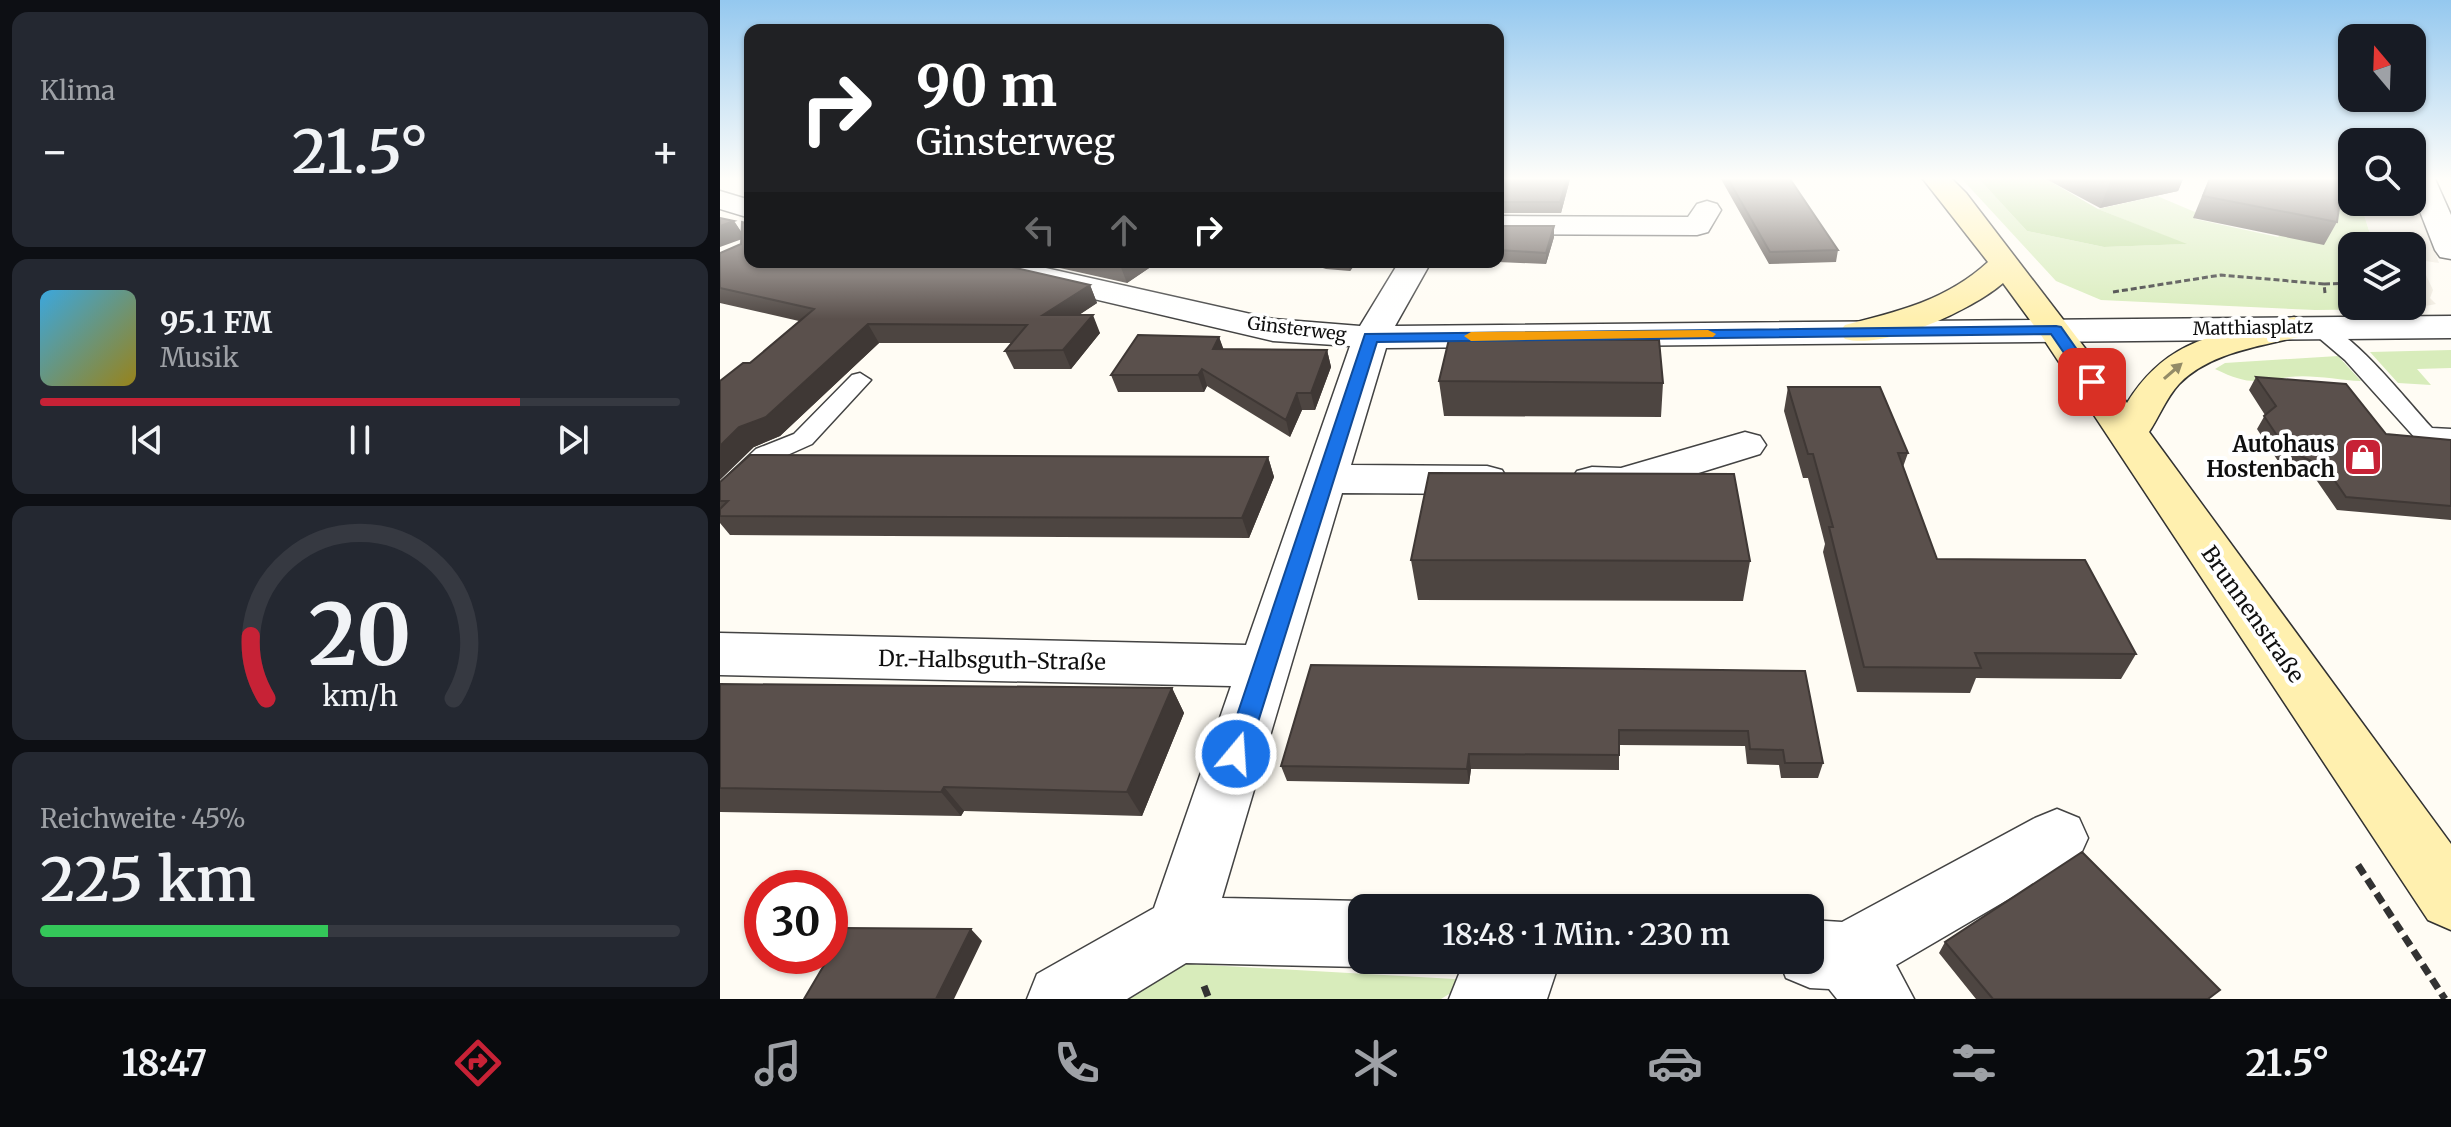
<!DOCTYPE html>
<html lang="de">
<head>
<meta charset="utf-8">
<style>
	:root { --surface:#171b24; --page:#242831; --text:#f1f3f6; --muted:#9ea1a6; --line:#363941; --accent:#c72236 }
	body { margin:0; font-family:Merriweather,serif; background:var(--page); color:var(--text); height:100vh; display:flex; flex-direction:column; font-size:30px; white-space:nowrap }
	* { box-sizing:border-box; margin:0 }
	p { font-size:26px; color:var(--muted) }
	.icon { flex:none; width:44px; height:44px; fill:none; stroke:currentColor; stroke-width:2; stroke-linecap:round; stroke-linejoin:round }
	.map { position:relative; flex:1; overflow:hidden }
	.panel { display:flex; flex-direction:column; gap:12px; padding:12px; background:#0d0f14; width:720px }
	.panel>* { flex:none }
	.hud { position:absolute; left:24px; top:24px; width:760px; height:244px; border-radius:16px; box-shadow:0 2px 6px #0004; background:#202124; color:#fff; overflow:hidden }
	.needle { width:52px; rotate:341deg }
	.fabs { position:absolute; left:1618px; top:24px; display:grid; gap:16px }
	.fabs a { display:grid; place-items:center; width:88px; height:88px; border-radius:16px; background:var(--surface); box-shadow:0 2px 6px #0004; font-size:40px }
	.speed { position:absolute; left:24px; top:870px; display:flex; gap:16px; font-size:40px; font-weight:700; text-align:center }
	.speed>* { display:grid; place-content:center; width:104px; height:104px; border-radius:50%; background:var(--surface); box-shadow:0 2px 6px #0004; line-height:1 }
	.speed .limit { border:12px solid #d22; background:#fff; color:#111 }
	.pin { position:absolute; display:grid; place-items:center; width:68px; height:68px; color:#fff; margin:-34px; border-radius:16px; box-shadow:0 4px 12px #0006 }
	.me { position:absolute; width:88px; margin:-44px; rotate:18deg; stroke-linejoin:round; filter:drop-shadow(0 0 6px #0008) }
	.turn { display:flex; align-items:center; gap:28px; height:168px; padding:0 40px; font-size:36px }
	.turn .icon { width:104px; height:104px; stroke-width:2.5 }
	.turn b { display:block; font-size:56px; line-height:68px }
	.lanes { display:flex; align-items:center; height:76px; padding:0 40px; background:#0003; justify-content:center; gap:40px; direction:ltr }
	.lanes .off { opacity:.35 }
	.big { font-size:60px; font-weight:600; line-height:1.1 }
	.panel .tile { flex:1; display:flex; flex-direction:column; justify-content:center; gap:12px; min-width:0; padding:0 28px; border-radius:16px; background:var(--page) }
	.panel .dial { align-items:center; gap:0 }
	.dial svg { height:208px; overflow:visible; fill:none; stroke:var(--line); stroke-width:7; stroke-linecap:round; text-anchor:middle }
	.dial text { fill:var(--text); stroke:none }
	.song { display:flex; align-items:center; gap:24px }
	.cover { width:96px; height:96px; border-radius:12px; background:linear-gradient(135deg,hsl(200 70% 55%),hsl(50 70% 35%)) }
	.played { height:8px; border-radius:4px; background:linear-gradient(90deg,var(--accent) 75%,var(--line) 75%) }
	.keys { display:flex; justify-content:space-around; direction:ltr }
	.heat { display:flex; justify-content:space-between; align-items:center; font-size:44px; direction:ltr }
	.charge { height:12px; border-radius:6px; background:linear-gradient(90deg,#34c759 45%,var(--line) 0) }
	.trip { position:absolute; left:628px; top:894px; width:476px; height:80px; border-radius:16px; background:var(--surface); box-shadow:0 2px 6px #0004; font-weight:600; line-height:80px; text-align:center }
	.dock { display:flex; height:128px; justify-content:space-around; align-items:center; background:#090b0e; color:var(--muted) }
	.dock .icon { width:56px; height:56px }
	.dock .on { color:var(--accent) }
	.dock b { font-size:36px; color:var(--text) }
	main { display:flex; flex:1; min-height:0 }
	.map>svg:first-child { display:block }
	.green { fill:#d8ecbb }
	.forest { fill:#bddd99 }
	.plaza { fill:#f1ece1 }
	.lines { fill:none; stroke-linecap:round; stroke-linejoin:round }
	.lane-casing { stroke:#434343; stroke-width:3 }
	.street-casing { stroke:#434343; stroke-width:3 }
	.secondary-casing { stroke:#323232; stroke-width:3 }
	.path-far1 { stroke:#323232; stroke-width:3; stroke-dasharray:6 3; stroke-linecap:butt }
	.path { stroke:#323232; stroke-width:7; stroke-dasharray:11 6; stroke-linecap:butt }
	.lane { fill:#fff; fill-rule:evenodd }
	.street { fill:#fff; fill-rule:evenodd }
	.secondary { fill:#fff0af; fill-rule:evenodd }
	.wall { fill:#4d4541 }
	.shaded-wall { fill:#3f3835 }
	.building { fill:#5a504c; stroke:#3f3835; stroke-width:2 }
	.oneway { fill:#938b67 }
	.route { fill:#1a73e8; stroke:#114b97; stroke-width:2 }
	.slow { fill:#f59e0b }
	.labels { text-anchor:middle; stroke-width:8; stroke-linejoin:round; paint-order:stroke }
	.far-street-label { font-size:18px; fill:#101010; stroke:#fff }
	.poi-label { font-size:22px; font-weight:bold; fill:#101010; stroke:#fff; text-anchor:end }
	.street-label { font-size:22px; fill:#101010; stroke:#fff }
</style>
</head>
<body>
<main>
<section class="panel">
<div class="tile"><p>Klima</p>
<div class="heat"><a>−</a><b class="big">21.5°</b><a>+</a></div>
</div>
<div class="tile">
<div class="song"><i class="cover"></i><div><b>95.1 FM</b><p>Musik</p></div></div>
<div class="played"></div>
<div class="keys"><svg class="icon" aria-label="previous" viewBox="0 0 24 24"><path d="M18 5L8 12l10 7zM5 5v14"/></svg><svg class="icon" aria-label="pause" viewBox="0 0 24 24"><path d="M8 5v14M16 5v14"/></svg><svg class="icon" aria-label="next" viewBox="0 0 24 24"><path d="M6 5l10 7-10 7zM19 5v14"/></svg></div>
</div>
<div class="tile dial"><svg viewBox="0 0 100 80">
<path d="M14 69A42 42 0 1 1 86 69"/>
<path d="M14 69A42 42 0 0 1 8 45" stroke="#c72236"/>
<text x="50" y="56" font-size="32" font-weight="700">20</text>
<text x="50" y="72" font-size="11">km/h</text>
</svg></div>
<div class="tile"><p>Reichweite · 45%</p><b class="big">225 km</b><div class="charge"></div></div>
</section>
<div class="map">
<svg width="1731" height="999" viewBox="0 0 1731 999">
	<rect width="100%" height="100%" fill="#fffcf4"/>
	<path class="green" d="M1242,179H1259L1307,231L1384,247L1465,244L1378,209L1437,196L1475,212V219L1558,237L1612,186L1632,191V202H1640L1654,246H1632V306H1689L1690,309L1595,310L1381,300L1336,281Z
		M1731,350V368L1697,369L1711,385L1678,383L1650,352Z
		M1618,356L1641,381C1618,380 1591,374 1569,377C1535,382 1528,385 1495,369L1505,363L1520,362Z
		M452,963L752,980L721,999H402Z"/>
	<path class="forest" d="M1259,179H1326L1378,209L1467,244L1384,247L1307,231Z"/>
	<path class="plaza" d="M1692,188L1719,263L1699,260L1713,290L1710,298L1716,304L1690,309L1692,246H1654L1640,202H1692Z"/>
	<g class="lines">
		<g class="lane-casing">
			<path id="lane" d="M1599,322C1632,330 1687,401 1712,428L1731,429V443L1697,440L1625,360L1592,332L1589,328Z
				M140,373L151,380L92,444L54,461L9,504L0,507V483L36,449L74,434L132,375Z"/>
		</g>
		<g class="street-casing">
			<path id="street" d="M1692,179H1715L1731,215V259L1720,257L1715,250L1692,191Z
				M0,191L30,200V218L0,209Z
				M987,201L997,204L1001,210L988,232L977,235L778,234V216L968,217L977,204Z
				M241,262H299L553,319L640,326L679,262H711L675,326L1731,316V338L666,348L631,465L767,466L782,470L788,480L782,490L767,494L622,493L502,898L642,901L660,908H642V960H660L642,967L466,963L407,999H307L317,974L434,908L511,686L0,675V633L526,645L630,346L553,341L246,269Z
				M1025,432L1040,436L1046,445L1040,454L917,492C897,498 877,496 857,491L850,481L857,471L872,467L901,468Z
				M1337,809L1359,818L1368,838L1359,858L1176,965L1194,999H1117L1109,989L1090,988L1066,978L1059,960H1090V920L1122,922L1315,818Z
				M764,960H840L827,999H729L739,974Z"/>
		</g>
		<g class="secondary-casing">
			<path id="secondary" d="M1203,179H1232L1246,193L1407,403C1450,334 1502,335 1574,317L1586,321L1592,328L1586,335C1544,346 1491,351 1459,384C1446,398 1439,417 1429,432L1731,844V930L1708,920L1321,335L1283,283C1252,310 1165,350 1125,339L1119,332L1125,325C1177,312 1227,300 1268,262Z"/>
		</g>
		<path class="path-far1" d="M1606,179L1632,183
			M1604,284L1632,283
			M1393,292L1501,275L1604,284L1605,293"/>
		<path class="path" d="M1638,865L1725,999
			M484,986L489,999"/>
		<use href="#lane" class="lane"/>
		<use href="#street" class="street"/>
		<use href="#secondary" class="secondary"/>
	</g>
	<path class="wall" d="M778,179H850L841,213H778Z
		M1001,179H1070L1118,250L1116,262L1049,264Z
		M1326,179H1463L1458,191L1380,208Z
		M1489,179H1623L1617,222L1604,245L1473,218Z
		M14,221L22,233L370,285L377,303L359,315L380,333L351,369H294L285,351L291,343H159L60,436L34,447L30,363L79,321L0,303V253L21,244L22,239Z
		M778,226L834,237L826,264L778,262Z
		M313,262H438L407,283Z
		M584,262H637L630,271L606,269Z
		M499,337L503,349L607,350L611,367L595,410H582L570,437L487,386L484,392H398L391,375Z
		M1536,377L1666,434L1731,440V520L1617,510L1597,481L1558,461L1537,429L1545,415L1529,390Z
		M719,381L943,383L941,417L724,416Z
		M1068,387L1188,453L1183,467L1217,559L1416,654L1401,679L1256,678L1250,693L1137,692L1103,552L1105,544L1088,478H1083L1064,411Z
		M548,457L554,477L529,538L10,535L0,523V482Z
		M691,560L1030,561L1023,601L698,600Z
		M1085,671L1103,763L1098,778H1061L1059,765L1027,764L1025,746L899,745V770L751,769L749,784L567,781L561,766Z
		M0,684L452,688L464,713L422,816L244,811L241,816L0,812Z
		M1225,942L1489,999H1256L1219,953Z"/>
	<path class="shaded-wall" d="M847,179H850L841,213L840,202Z
		M1391,179H1463L1458,191L1380,208Z
		M14,221L25,238L0,247V226Z
		M834,226V237L826,264V253Z
		M406,262H438L407,283L400,265Z
		M628,262H637L630,271Z
		M370,285L377,303L331,333L323,315Z
		M373,315L380,333L351,369L343,350Z
		M148,324L159,343L60,436L34,447L0,480V446L19,427Z
		M499,337L505,353L493,349Z
		M607,350L611,367L595,410L591,393Z
		M482,369L487,386L484,392L478,375Z
		M577,393L582,410L570,437L566,420Z
		M548,457L554,477L529,538L522,518Z
		M452,688L464,713L422,816L407,792Z
		M749,754L751,769L749,784L747,769Z
		M224,787L244,811L241,816L221,792Z
		M251,929L262,941L234,999H216Z"/>
	<path class="building" d="M778,179H847L840,202H778Z
		M1008,179H1070L1118,250L1050,252Z
		M1490,179H1623L1617,222L1483,196Z
		M0,218L14,221L0,226Z
		M22,222L30,224V262H270L370,285L323,315H373L343,350L285,351L307,325L148,324L46,417L19,427L0,446V381L23,363H30L94,309L0,288V253L21,244Z
		M778,226H834L826,253L778,250Z
		M384,262H406L400,265Z
		M418,335L499,337L493,349L607,350L591,393H577L566,420L482,369L478,375H391Z
		M729,339L939,340L943,383L719,381Z
		M1536,377L1626,384L1666,434L1731,440V506L1626,497L1606,468L1566,449L1544,416L1556,406Z
		M1068,387H1160L1188,453H1178L1217,559L1365,560L1416,654L1255,653L1261,668L1144,667L1109,527H1113L1093,454H1088Z
		M30,455L548,457L522,518L0,516V509L8,501H0V482Z
		M709,473L1014,474L1030,561L691,560Z
		M591,665L1085,671L1103,763H1065L1063,750L1030,749L1028,731L899,730V755L749,754L747,769L561,766Z
		M0,684L452,688L407,792L224,787L221,792L0,788Z
		M1362,852L1500,990L1488,999H1273L1225,942Z
		M126,928L251,929L216,999H84Z"/>
	<defs><path id="oneway-solid" d="M-6-.8H1V-3.2L6.5 0L1 3.2V.8H-6Z" transform="scale(2)"/></defs>
	<use class="oneway" href="#oneway-solid" transform="translate(1453 371) rotate(-41)"/>
	<linearGradient id="sky" x2="0" y2="1"><stop stop-color="#94c8ef"/><stop offset="0.56" stop-color="#fffefa"/><stop offset="1" stop-color="#fffefa" stop-opacity="0"/></linearGradient>
	<rect width="1731" height="319" fill="url(#sky)"/>
	<path class="route" d="M1336,326L1341,327L1377,378V385H1366L1331,334L657,342L528,754L524,761L516,764L507,761L504,754L645,334Z"/>
	<path class="slow" d="M988,330L996,334L993,337L751,341L744,336L751,332Z"/>
	<defs>
		<g id="shop-square" transform="scale(2)"><rect x="-9" y="-9" width="18" height="18" rx="4" fill="#c72236" stroke="#fff"/><path d="M-5-2.5h2.3a2.7 3.5 0 0 1 5.4 0H5L5.5 6h-11ZM-1.5-2.5h3a1.5 2.3 0 0 0-3 0Z" fill="#fff"/></g>
	</defs>
	<g fill-rule="evenodd">
		<use href="#shop-square" x="1643" y="457"/>
	</g>
	<g class="labels">
		<g class="far-street-label">
			<text transform="translate(1533 328) rotate(-1)" y="6">Matthiasplatz</text>
			<text transform="translate(577 329) rotate(7)" y="6">Ginsterweg</text>
		</g>
		<g class="poi-label">
			<text x="1615" y="452">Autohaus<tspan x="1615" dy="25">Hostenbach</tspan></text>
		</g>
		<g class="street-label">
			<text transform="translate(1533 614) rotate(55)" y="8">Brunnenstraße</text>
			<text transform="translate(272 660) rotate(1)" y="8">Dr.-Halbsguth-Straße</text>
		</g>
	</g>
</svg>
<div class="fabs">
<a><svg class="needle" viewBox="-14 -14 28 28"><path d="M0-13l5 13h-10z" fill="#e53935"/><path d="M0 13l5-13h-10z" fill="#9ea1a6"/></svg></a>
<a><svg class="icon" aria-label="search" viewBox="0 0 24 24"><circle cx="10" cy="10" r="6"/><path d="M15 15l6 6"/></svg></a>
<a><svg class="icon" aria-label="layers" viewBox="0 0 24 24"><path d="M12 4l9 5-9 5-9-5zM3 14l9 5 9-5"/></svg></a>
</div>
<div class="speed"><div class="limit">30</div></div>
<div class="pin" style="left:1372px;top:382px;background:#d93025"><svg class="icon" aria-label="arrive" viewBox="0 0 24 24"><path d="M6 21V4h12l-3 4 3 4H6"/></svg></div>
<svg class="me" style="left:516px;top:754px" viewBox="-20 -20 40 40"><circle r="17" fill="#1a73e8" stroke="#fff" stroke-width="3"/><path d="M0-11L8 9 0 5-8 9z" fill="#fff"/></svg>
<div class="trip">18:48 · 1 Min. · 230 m</div>
<div class="hud">
<div class="turn"><svg class="icon" aria-label="right" viewBox="0 0 24 24"><path d="M7 20v-9h11M14 6l5 5-5 5"/></svg><div><b>90 m</b>Ginsterweg</div></div>
<div class="lanes"><svg class="icon off" aria-label="left" viewBox="0 0 24 24"><path d="M17 20v-9H6M10 6l-5 5 5 5"/></svg><svg class="icon off" aria-label="ahead" viewBox="0 0 24 24"><path d="M12 20V5M6 11l6-6 6 6"/></svg><svg class="icon" aria-label="right" viewBox="0 0 24 24"><path d="M7 20v-9h11M14 6l5 5-5 5"/></svg></div>
</div>
</div>
</main>
<nav class="dock">
<b>18:47</b>
<svg class="icon on" aria-label="directions" viewBox="0 0 24 24"><path d="M12 3l9 9-9 9-9-9zM9 14v-3h6M13 9l2 2-2 2"/></svg>
<svg class="icon" aria-label="music" viewBox="0 0 24 24"><path d="M9 18V5l10-2v13"/><circle cx="6" cy="18" r="3"/><circle cx="16" cy="16" r="3"/></svg>
<svg class="icon" aria-label="phone" viewBox="0 0 24 24"><path d="M5 4h4l2 5-3 2q2 4 5 5l2-3 5 2v4C11 20 4 13 5 4z"/></svg>
<svg class="icon" aria-label="climate" viewBox="0 0 24 24"><path d="M12 3v18M4 7l16 10M4 17L20 7"/></svg>
<svg class="icon" aria-label="car" viewBox="0 0 24 24"><path d="M5 17H2v-5l4-1 3-4h7l3 4 3 1v5h-3M9 17h6M6 11h13"/><circle cx="7" cy="17" r="2"/><circle cx="17" cy="17" r="2"/></svg>
<svg class="icon" aria-label="filters" viewBox="0 0 24 24"><path d="M4 7h16M4 17h16"/><circle cx="9" cy="7" r="2"/><circle cx="15" cy="17" r="2"/></svg>
<b>21.5°</b>
</nav>
</body>
</html>
